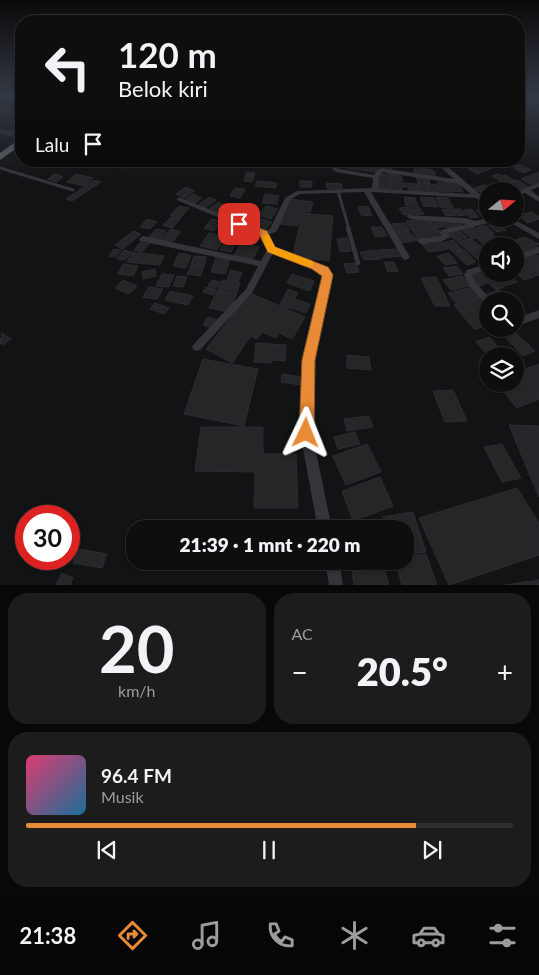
<!DOCTYPE html>
<html lang="id">
<head>
<meta charset="utf-8">
<style>
	:root { --surface:#0e0e0f; --page:#1c1c1d; --text:#f1f3f6; --muted:#9b9c9e; --line:#2e2e2f; --accent:#e78b37 }
	body { margin:0; font-family:Lato,sans-serif; background:var(--page); color:var(--text); height:100vh; display:flex; flex-direction:column; font-size:19px; white-space:nowrap }
	* { box-sizing:border-box; margin:0 }
	p { font-size:16px; color:var(--muted) }
	.icon { flex:none; width:28px; height:28px; fill:none; stroke:currentColor; stroke-width:2; stroke-linecap:round; stroke-linejoin:round }
	.map { position:relative; height:585px; overflow:hidden }
	.panel { display:flex; flex-direction:column; gap:8px; padding:8px; background:#080808; flex:1 }
	.panel>* { flex:none }
	.guide { position:absolute; left:15px; top:15px; width:510px; height:152px; border-radius:20px; box-shadow:0 1px 4px #0004,0 0 0 1px var(--line); background:#0e0e0f; color:var(--text); overflow:hidden }
	.needle { width:32px; rotate:72deg }
	.fabs { position:absolute; left:479px; top:182px; display:grid; gap:10px }
	.fabs a { display:grid; place-items:center; width:45px; height:45px; border-radius:50%; background:var(--surface); box-shadow:0 1px 4px #0004,0 0 0 1px var(--line); font-size:25px }
	.speed { position:absolute; left:15px; top:505px; display:flex; gap:10px; font-size:25px; font-weight:700; text-align:center }
	.speed>* { display:grid; place-content:center; width:65px; height:65px; border-radius:50%; background:var(--surface); box-shadow:0 1px 4px #0004,0 0 0 1px var(--line); line-height:1 }
	.speed .limit { border:8px solid #d22; background:#fff; color:#111 }
	.pin { position:absolute; display:grid; place-items:center; width:42px; height:42px; color:#fff; margin:-21px; border-radius:10px; box-shadow:0 2px 8px #0006 }
	.me { position:absolute; width:55px; margin:-28px; rotate:2deg; stroke-linejoin:round; filter:drop-shadow(0 0 4px #0008) }
	.turn { display:flex; align-items:center; gap:18px; height:105px; padding:0 20px; font-size:22px }
	.turn .icon { width:65px; height:65px; stroke-width:2.5 }
	.turn b { display:block; font-size:35px; line-height:42px }
	.then { display:flex; align-items:center; height:48px; padding:0 20px; background:#0003; gap:10px; font-size:19px }
	.big { font-size:38px; font-weight:800; line-height:1.1 }
	.panel .widget { flex:1; display:flex; flex-direction:column; justify-content:center; gap:8px; min-width:0; padding:0 18px; border-radius:20px; background:var(--page) }
	.panel .dial { align-items:center; gap:0 }
	.dial b { font-size:65px; line-height:1 }
	.song { display:flex; align-items:center; gap:15px }
	.cover { width:60px; height:60px; border-radius:8px; background:linear-gradient(135deg,hsl(340 70% 55%),hsl(200 70% 35%)) }
	.played { height:5px; border-radius:2px; background:linear-gradient(90deg,var(--accent) 80%,var(--line) 80%) }
	.keys { display:flex; justify-content:space-around; direction:ltr }
	.heat { display:flex; justify-content:space-between; align-items:center; font-size:28px; direction:ltr }
	.panel .tiles { flex:1; display:grid; gap:8px; grid-template-columns:1fr 1fr }
	.widget:last-child { grid-column:span 2 }
	.trip { position:absolute; left:126px; top:520px; width:288px; height:50px; border-radius:20px; background:var(--surface); box-shadow:0 1px 4px #0004,0 0 0 1px var(--line); font-weight:800; line-height:50px; text-align:center }
	.tabs { display:flex; height:80px; justify-content:space-around; align-items:center; background:#060606; color:var(--muted) }
	.tabs .icon { width:35px; height:35px }
	.tabs .active { color:var(--accent) }
	.tabs b { font-size:22px; color:var(--text) }
	.map>svg:first-child { display:block }
	.building { fill:#252628; stroke:#2c2d30 }
	.lines { fill:none; stroke-linecap:round; stroke-linejoin:round }
	.service-far2 { stroke:#343539; stroke-width:2.5 }
	.service-far1 { stroke:#343539; stroke-width:3 }
	.service { stroke:#343539; stroke-width:4.5 }
	.minor { fill:#343539; fill-rule:evenodd }
	.trunk { fill:#585c60; fill-rule:evenodd }
	.route { fill:#e78b37; stroke:#965a24 }
	.slow { fill:#f59e0b }
</style>
</head>
<body>
<div class="map">
<svg width="539" height="585" viewBox="0 0 539 585">
	<rect width="100%" height="100%" fill="#121314"/>
	<path class="building" d="M0,131H17L21,132L16,135L21,137L19,138L0,133Z
		M473,161H480L492,168L477,174L468,168L479,164Z
		M345,163L360,165L359,170L345,168Z
		M362,163L377,166L376,172L361,170Z
		M382,163L392,164V170L382,169Z
		M518,164L531,170L524,173L514,168L516,167L513,166Z
		M415,167L433,170L436,175H434V177L414,174Z
		M247,172L255,173L252,182L244,181Z
		M539,172V184L534,186L521,179Z
		M380,173L386,175L387,173H391L390,182L379,180Z
		M55,174L63,177L56,182L48,179Z
		M76,174L93,178L84,186L67,182Z
		M391,174L400,175V177H402V182H390Z
		M498,174L501,176L505,175L515,181L506,184L492,176Z
		M416,177L429,178L430,184L418,183Z
		M94,180L101,182L72,201L66,199Z
		M518,180L529,187L515,192L502,186Z
		M257,181L277,183L275,188L255,186Z
		M300,181H312V187H300Z
		M379,181L391,183L390,190L378,188Z
		M437,182L450,183L453,192L440,191Z
		M451,182L459,183L463,192L454,191Z
		M326,183L342,184V189L327,188Z
		M391,183L402,184V190L391,189Z
		M402,183L416,184L417,192L408,191V187H403Z
		M417,183L427,184L429,191H418Z
		M427,184L437,185L439,192L429,191Z
		M484,185L488,186L493,189L482,193L474,188Z
		M186,187L194,191L184,198L176,194Z
		M235,188L245,189L240,198L230,196Z
		M193,194L202,198L195,203L186,199Z
		M265,194L279,196L277,204L262,203Z
		M209,197L216,200L206,207L199,204Z
		M404,197L415,198L418,206H406Z
		M420,197L434,198L438,207L423,206Z
		M436,197L448,198L453,208L440,207Z
		M290,199L313,202L310,212L302,211L297,226L280,224Z
		M218,202L226,206L216,213L209,209Z
		M179,206L189,208L180,218L170,215Z
		M266,206L278,209L271,219L258,215Z
		M368,206L372,215L362,216L358,207Z
		M229,207L234,209L226,215L220,212Z
		M409,207L414,214L404,215L399,208Z
		M419,207L424,214L416,215L411,208Z
		M442,209H452L456,215L446,216Z
		M453,209H461L466,215L458,216Z
		M472,209L479,217L470,218L464,210Z
		M476,210H488V216H481Z
		M237,211L248,215L239,220L231,217Z
		M532,212L539,217V219L528,223L521,217L525,216L523,214Z
		M302,213L333,216L329,261L293,256Z
		M249,214L259,218L252,227L241,223Z
		M171,217L180,219L172,228L163,225Z
		M259,218L272,222L264,231L252,227Z
		M147,219L157,222L150,229L140,227Z
		M212,219L221,221L214,231L204,228Z
		M438,219L443,227L433,228L428,220Z
		M415,220L421,230L412,231L406,221Z
		M416,220H427L432,228L422,229Z
		M458,220L463,227L445,228L440,221Z
		M496,222L506,230L497,232L488,225Z
		M405,223L410,230L395,232L391,224Z
		M225,224L236,228L228,236L217,232Z
		M485,225L494,233L487,235L478,227Z
		M473,226L480,230L486,235L473,239L461,230Z
		M371,227H382L387,236L375,237Z
		M432,228L438,229L443,236L428,237L423,230Z
		M156,229L166,231L159,240L149,237Z
		M171,229L181,232L170,244L160,240Z
		M239,230L250,233L244,241L233,237Z
		M422,230L427,238L418,239L413,231Z
		M458,230L467,237L457,241L448,234Z
		M133,231L141,234L123,249L115,245Z
		M408,231L418,240L401,243L395,233Z
		M209,233L218,235L209,248L200,246Z
		M492,234L504,244L488,246V248L477,239Z
		M218,235L226,236L217,250L209,248Z
		M525,237L539,244L536,245L539,249L522,255L515,250V246H511L506,243Z
		M227,238L238,240L231,252L220,250Z
		M347,238L351,251L340,252L337,239Z
		M470,238L480,246L467,250L458,242Z
		M453,240L463,250L454,253L443,243Z
		M441,241L448,249L438,251L432,242Z
		M141,242L149,244L142,252L134,250Z
		M241,243L259,247L253,259L234,255Z
		M430,243L437,251L428,252L422,244Z
		M482,246L488,251V260L480,262L468,251Z
		M114,249L121,250L116,257L109,256Z
		M398,249L402,256L382,258L379,250Z
		M124,250L132,252L125,260L117,259Z
		M377,250L381,259L364,260L360,252Z
		M464,250L476,262L467,265L454,253Z
		M133,252L164,256L160,265L127,262Z
		M179,253L191,255L186,268L173,266Z
		M449,253L457,263L445,265L437,256Z
		M537,255L539,256V267L528,258Z
		M194,256L206,257L204,266L191,265Z
		M216,257L230,259L225,274L211,272Z
		M527,258L539,268V275L535,276L517,262Z
		M384,262H394L398,271L388,272Z
		M515,262H516L534,277L524,280L515,273Z
		M356,263L359,272L347,273L344,264Z
		M123,264L138,266L133,276L118,274Z
		M191,265L204,266L200,276L187,274Z
		M457,266L463,274L449,276L443,268Z
		M155,269L156,276L143,279L142,272Z
		M231,270L242,273L238,282L227,279Z
		M487,271L488,274H490L504,287L496,290L479,274Z
		M162,274L174,275L169,287L156,286Z
		M292,274L314,281L310,291L287,283Z
		M478,274L487,283L479,286L470,276Z
		M492,274H507L517,282L505,286Z
		M177,276L187,277L183,287L173,286Z
		M462,276L470,286L451,290L443,280Z
		M436,277L450,306H435L421,278Z
		M123,280L137,286L129,294L115,288Z
		M212,280L220,282L216,288L208,286Z
		M222,280L240,283L236,295L217,291Z
		M149,287L163,289L157,299L143,297Z
		M206,287L216,290L213,295L203,292Z
		M469,288L479,298L456,303L448,293Z
		M288,289L298,293L294,299L310,304L306,313L280,305Z
		M499,290L511,301H490L485,295Z
		M170,291L193,296L188,305L165,300Z
		M217,291L236,295L229,312L209,308Z
		M250,293L305,317L292,339L279,333L276,338L262,332L257,339L251,336L232,363L206,349Z
		M479,299L488,308V310L481,312L488,320V326L474,329L454,305Z
		M155,303L169,308L164,314L150,309Z
		M208,317L218,320L214,328L203,325Z
		M515,332L535,351L523,356L504,336Z
		M2,333L11,339L3,345L0,343Z
		M489,337L498,347L503,346L512,356H488V363L481,356L487,354L476,342Z
		M256,343L286,345L285,361L272,360V363L254,362Z
		M347,355L369,357L371,370L347,368Z
		M203,359L258,369L244,426L184,414Z
		M539,364V399L517,408L497,384H515V373Z
		M282,374L302,377L301,385L281,382Z
		M453,390L467,421L445,422L433,391Z
		M369,416L373,427L347,431L344,419Z
		M509,425L539,426V497Z
		M201,427H263V454H296L298,508H254L255,472L195,471Z
		M355,432L360,444L338,449L334,437Z
		M367,444L381,472L346,485L333,456Z
		M502,444L521,478L502,482L484,447Z
		M380,477L393,506L353,521L342,491Z
		M517,488L539,523V555L449,585L419,518Z
		M413,512L426,552L405,555V529H386L383,517Z
		M78,549L107,554L102,568L73,563Z
		M426,554L437,585H402L395,561H405V558Z
		M268,561H295L268,566Z
		M384,568L389,585H354L352,572Z
		M62,573L73,578L70,585H56Z
		M539,580V585H505Z"/>
	<g class="lines">
		<path class="service-far2" d="M16,153L21,154"/>
		<path class="service-far1" d="M65,161L122,167
			M0,168L73,190
			M338,191L349,229"/>
		<path class="service" d="M348,228L358,263"/>
		<path class="minor" d="M539,102V104L519,106V104Z
			M333,161H339L338,168L340,169L374,175L378,169L380,168L454,179L434,161H441L488,201V207L476,198L371,192L410,257L406,260L403,259L364,192L300,194L291,199L277,231L268,235L274,248C293,254 320,258 332,275L314,359L312,433L332,529H318L300,433L304,359L324,276L307,265L273,253L252,293L200,350L197,351L194,350L192,347L194,344L246,289L258,266L140,241L139,239L143,236L261,261L267,250L261,236L177,200V198H181L264,231L270,229L285,198L297,191L372,188L373,178L336,172L332,169ZM382,172L459,184L471,194L378,189L379,177Z
			M539,183V187L531,190L539,197V202L525,193L515,196V192Z
			M408,215L465,218L475,221L488,218L497,219L496,221L448,233L450,237L443,241L421,244L417,241L418,239L442,236L440,232L441,230L467,224L411,219L407,217Z
			M504,219H513L539,233V239Z
			M539,247V253L515,262V256Z
			M488,264V270L472,275L475,282L492,301H488V305L485,304L469,286L464,275L467,270Z
			M539,310V318L515,327V319Z
			M492,329H505L503,332L496,334L493,333Z
			M325,561H339L343,585H329Z"/>
		<path class="trunk" d="M21,138V145L0,160V153Z"/>
	</g>
	<linearGradient id="sky" x2="0" y2="1"><stop stop-color="#0a0a0b"/><stop offset="0.54" stop-color="#333945"/><stop offset="1" stop-color="#333945" stop-opacity="0"/></linearGradient>
	<rect width="539" height="178" fill="url(#sky)"/>
	<path class="route" d="M239,221L267,231L275,247L328,267L333,275L315,360L314,433L312,438L306,441L301,438L299,433L302,360L322,276L312,269L268,252L260,236L236,226V222Z"/>
	<path class="slow" d="M266,234L269,235L275,247L312,261L314,264L312,266H305L268,252L261,237Z"/>
</svg>
<div class="fabs">
<a><svg class="needle" viewBox="-14 -14 28 28"><path d="M0-13l5 13h-10z" fill="#e53935"/><path d="M0 13l5-13h-10z" fill="#9b9c9e"/></svg></a>
<a><svg class="icon" aria-label="sound" viewBox="0 0 24 24"><path d="M4 9h4l5-4v14l-5-4H4zM17 9q2 3 0 6"/></svg></a>
<a><svg class="icon" aria-label="search" viewBox="0 0 24 24"><circle cx="10" cy="10" r="6"/><path d="M15 15l6 6"/></svg></a>
<a><svg class="icon" aria-label="layers" viewBox="0 0 24 24"><path d="M12 4l9 5-9 5-9-5zM3 14l9 5 9-5"/></svg></a>
</div>
<div class="speed"><div class="limit">30</div></div>
<div class="pin" style="left:239px;top:224px;background:#d93025"><svg class="icon" aria-label="arrive" viewBox="0 0 24 24"><path d="M6 21V4h12l-3 4 3 4H6"/></svg></div>
<svg class="me" style="left:306px;top:433px" viewBox="-20 -20 40 40"><path d="M0-17L14 15 0 8-14 15z" fill="#e78b37" stroke="#fff" stroke-width="4"/></svg>
<div class="trip">21:39 · 1 mnt · 220 m</div>
<div class="guide">
<div class="turn"><svg class="icon" aria-label="left" viewBox="0 0 24 24"><path d="M17 20v-9H6M10 6l-5 5 5 5"/></svg><div><b>120 m</b>Belok kiri</div></div>
<div class="then">Lalu<svg class="icon" aria-label="arrive" viewBox="0 0 24 24"><path d="M6 21V4h12l-3 4 3 4H6"/></svg></div>
</div>
</div>
<section class="panel">
<div class="tiles">
<div class="widget dial"><b>20</b><p>km/h</p></div>
<div class="widget"><p>AC</p>
<div class="heat"><a>−</a><b class="big">20.5°</b><a>+</a></div>
</div>
<div class="widget">
<div class="song"><i class="cover"></i><div><b>96.4 FM</b><p>Musik</p></div></div>
<div class="played"></div>
<div class="keys"><svg class="icon" aria-label="previous" viewBox="0 0 24 24"><path d="M18 5L8 12l10 7zM5 5v14"/></svg><svg class="icon" aria-label="pause" viewBox="0 0 24 24"><path d="M8 5v14M16 5v14"/></svg><svg class="icon" aria-label="next" viewBox="0 0 24 24"><path d="M6 5l10 7-10 7zM19 5v14"/></svg></div>
</div>
</div>
</section>
<nav class="tabs">
<b>21:38</b>
<svg class="icon active" aria-label="directions" viewBox="0 0 24 24"><path d="M12 3l9 9-9 9-9-9zM9 14v-3h6M13 9l2 2-2 2"/></svg>
<svg class="icon" aria-label="music" viewBox="0 0 24 24"><path d="M9 18V5l10-2v13"/><circle cx="6" cy="18" r="3"/><circle cx="16" cy="16" r="3"/></svg>
<svg class="icon" aria-label="phone" viewBox="0 0 24 24"><path d="M5 4h4l2 5-3 2q2 4 5 5l2-3 5 2v4C11 20 4 13 5 4z"/></svg>
<svg class="icon" aria-label="climate" viewBox="0 0 24 24"><path d="M12 3v18M4 7l16 10M4 17L20 7"/></svg>
<svg class="icon" aria-label="car" viewBox="0 0 24 24"><path d="M5 17H2v-5l4-1 3-4h7l3 4 3 1v5h-3M9 17h6M6 11h13"/><circle cx="7" cy="17" r="2"/><circle cx="17" cy="17" r="2"/></svg>
<svg class="icon" aria-label="filters" viewBox="0 0 24 24"><path d="M4 7h16M4 17h16"/><circle cx="9" cy="7" r="2"/><circle cx="15" cy="17" r="2"/></svg>
</nav>
</body>
</html>
